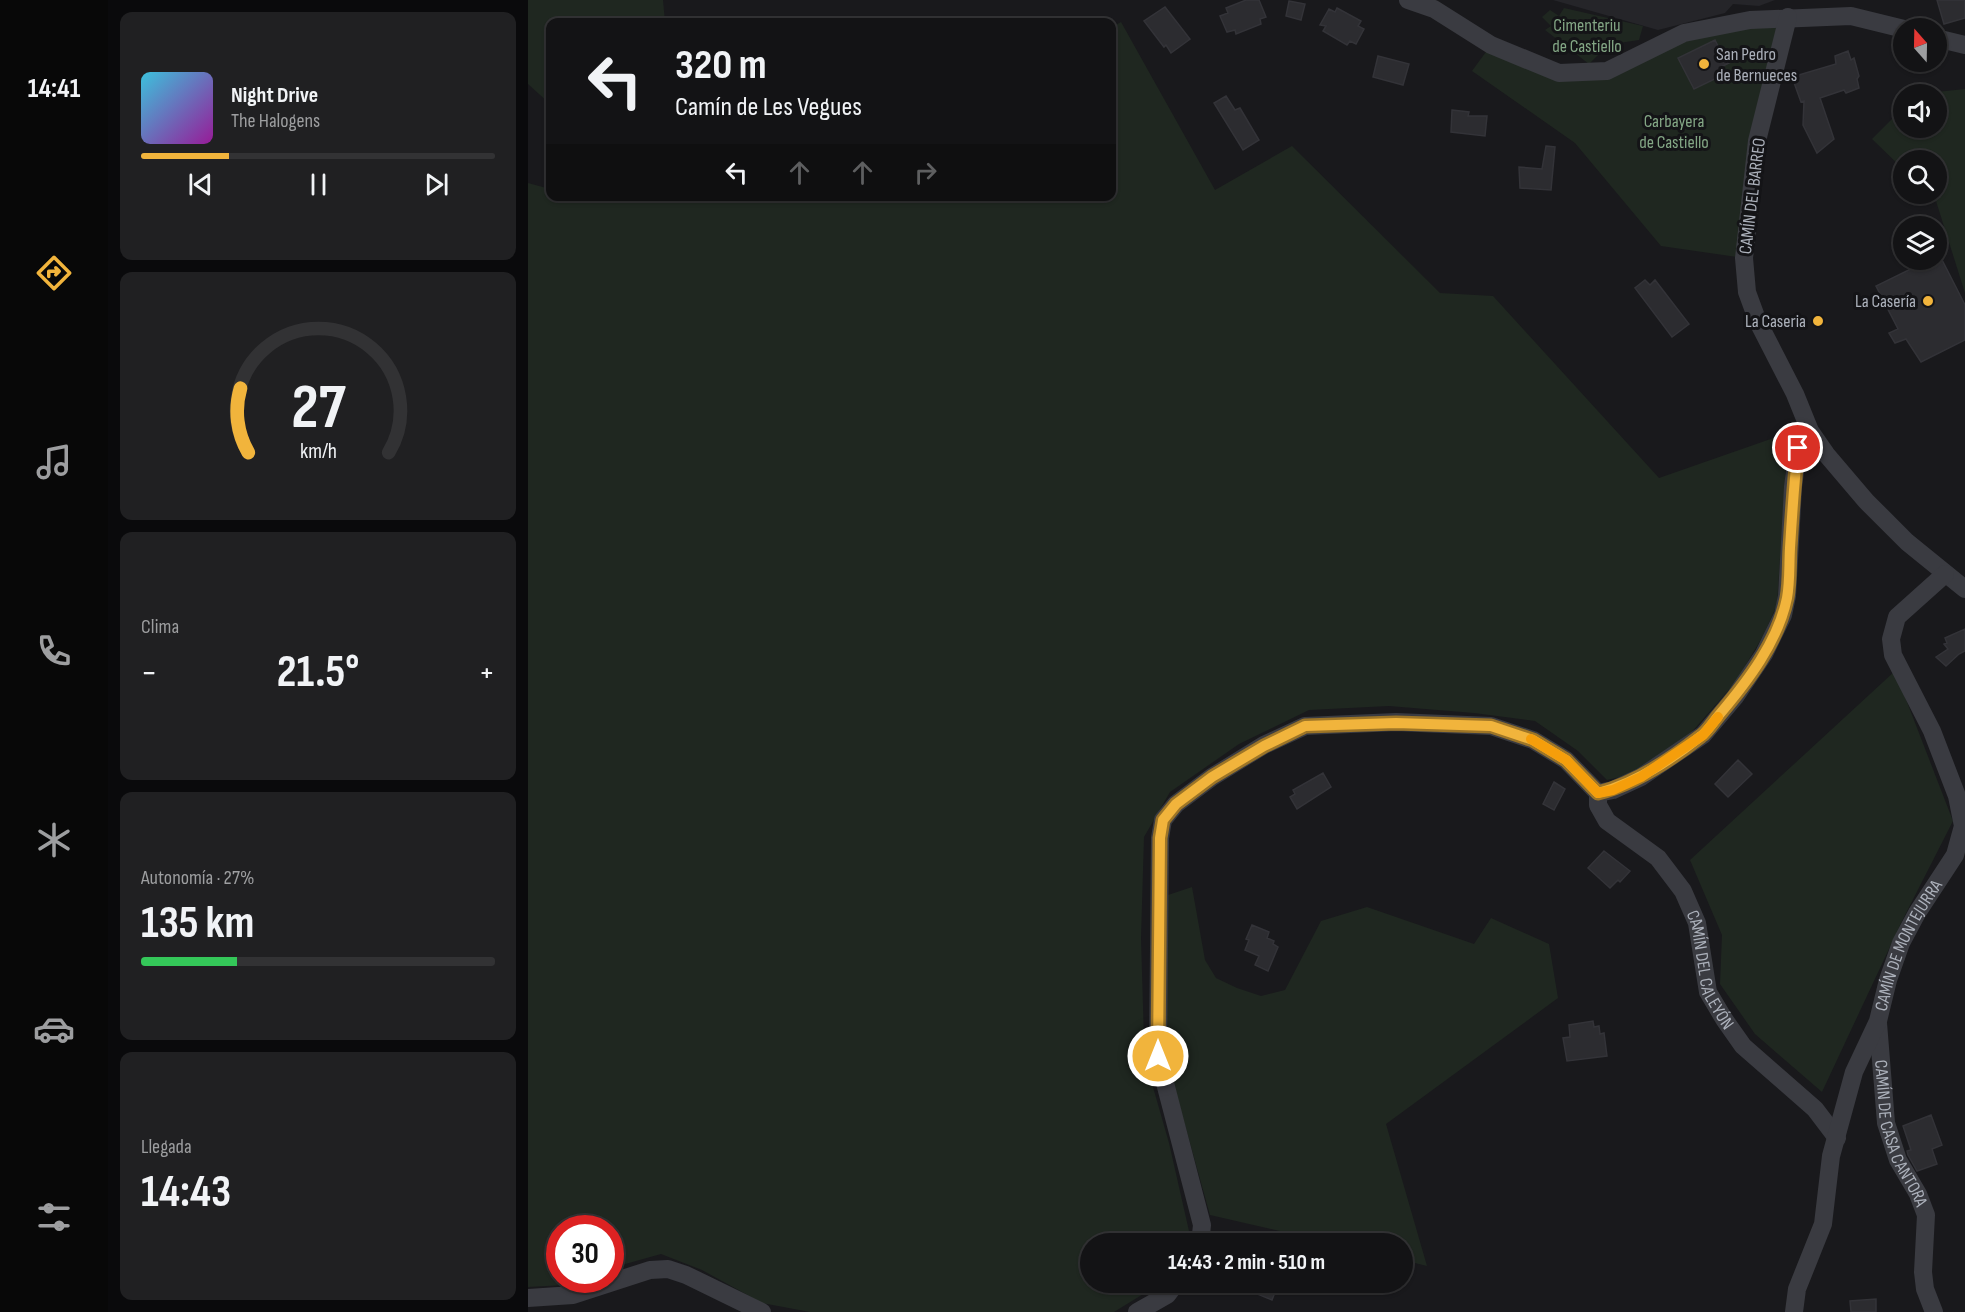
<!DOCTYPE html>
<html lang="es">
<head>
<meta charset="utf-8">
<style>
	:root { --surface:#131315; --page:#202022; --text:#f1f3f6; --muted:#9d9ea0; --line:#323234; --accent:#f1b43c }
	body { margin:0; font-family:"Sofia Sans Condensed",sans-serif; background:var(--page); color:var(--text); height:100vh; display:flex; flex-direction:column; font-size:22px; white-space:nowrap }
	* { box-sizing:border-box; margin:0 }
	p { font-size:20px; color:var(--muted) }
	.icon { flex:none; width:33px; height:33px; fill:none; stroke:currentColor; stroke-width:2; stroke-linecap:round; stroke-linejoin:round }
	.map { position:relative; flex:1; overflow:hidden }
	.panel { display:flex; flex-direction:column; gap:12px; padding:12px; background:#0a0a0c; width:420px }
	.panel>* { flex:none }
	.top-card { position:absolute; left:18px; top:18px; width:570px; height:183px; border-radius:12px; box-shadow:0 2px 4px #0004,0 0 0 2px var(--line); background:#131315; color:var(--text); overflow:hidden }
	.needle { width:39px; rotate:340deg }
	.tools { position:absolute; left:1365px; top:18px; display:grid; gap:12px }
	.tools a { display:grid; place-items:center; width:54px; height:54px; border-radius:50%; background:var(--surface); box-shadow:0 2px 4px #0004,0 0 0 2px var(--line); font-size:30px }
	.speed { position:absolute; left:18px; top:1215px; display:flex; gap:12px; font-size:30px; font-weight:700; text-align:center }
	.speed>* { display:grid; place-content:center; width:78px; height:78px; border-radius:50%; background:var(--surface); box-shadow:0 2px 4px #0004,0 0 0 2px var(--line); line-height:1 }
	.speed .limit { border:9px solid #d22; background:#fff; color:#111 }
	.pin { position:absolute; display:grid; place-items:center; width:51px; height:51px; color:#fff; margin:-26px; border:3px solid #fff; border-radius:50%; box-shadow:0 2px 6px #0007 }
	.me { position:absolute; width:66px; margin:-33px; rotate:0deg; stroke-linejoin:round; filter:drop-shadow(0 0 4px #0008) }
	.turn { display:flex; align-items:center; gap:21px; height:126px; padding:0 30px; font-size:27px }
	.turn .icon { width:78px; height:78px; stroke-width:2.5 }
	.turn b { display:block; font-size:42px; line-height:51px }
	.lanes { display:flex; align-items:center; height:57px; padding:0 30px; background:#0003; justify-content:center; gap:30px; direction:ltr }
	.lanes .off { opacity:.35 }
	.big { font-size:45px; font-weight:700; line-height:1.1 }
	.panel .tile { flex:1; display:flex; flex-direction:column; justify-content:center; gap:9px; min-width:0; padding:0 21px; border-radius:12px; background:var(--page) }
	.panel .dial { align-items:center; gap:0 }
	.dial svg { height:156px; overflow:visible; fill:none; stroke:var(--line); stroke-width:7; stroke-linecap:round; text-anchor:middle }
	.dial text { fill:var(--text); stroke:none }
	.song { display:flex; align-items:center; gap:18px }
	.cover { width:72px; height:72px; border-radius:9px; background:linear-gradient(135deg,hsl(190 70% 55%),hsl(300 70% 35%)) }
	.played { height:6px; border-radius:3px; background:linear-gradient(90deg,var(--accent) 25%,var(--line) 25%) }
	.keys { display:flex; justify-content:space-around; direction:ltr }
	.heat { display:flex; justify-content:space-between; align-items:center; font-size:33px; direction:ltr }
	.charge { height:9px; border-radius:4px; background:linear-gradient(90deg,#34c759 27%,var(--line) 0) }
	.trip { position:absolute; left:552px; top:1233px; width:333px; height:60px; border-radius:30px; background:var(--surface); box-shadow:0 2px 4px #0004,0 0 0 2px var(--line); font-weight:700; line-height:60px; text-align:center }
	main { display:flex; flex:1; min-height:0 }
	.menu { display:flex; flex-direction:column; width:108px; justify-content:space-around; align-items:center; background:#080808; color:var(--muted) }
	.menu .icon { width:42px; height:42px }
	.menu .on { color:var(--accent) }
	.menu b { font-size:27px; color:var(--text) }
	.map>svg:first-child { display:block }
	.built { fill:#252529 }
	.green { fill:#1f2720 }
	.building { fill:#2c2c30; stroke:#333338; stroke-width:1.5 }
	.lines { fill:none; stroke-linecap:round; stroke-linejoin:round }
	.street { stroke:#3a3b41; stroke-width:18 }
	.route-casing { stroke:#9d7527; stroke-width:15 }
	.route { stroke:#f1b43c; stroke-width:10 }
	.slow { stroke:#f59e0b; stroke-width:10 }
	.poi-dot { fill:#f1b43c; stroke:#141417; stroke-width:2 }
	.labels { text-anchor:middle; stroke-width:6; stroke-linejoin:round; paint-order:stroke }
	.park-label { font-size:18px; fill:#83a685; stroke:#141417 }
	.poi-label { font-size:18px; fill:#acb1bb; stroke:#141417; text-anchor:end }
	.street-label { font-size:18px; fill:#acb1bb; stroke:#141417 }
</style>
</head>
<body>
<main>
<nav class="menu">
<b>14:41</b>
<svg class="icon on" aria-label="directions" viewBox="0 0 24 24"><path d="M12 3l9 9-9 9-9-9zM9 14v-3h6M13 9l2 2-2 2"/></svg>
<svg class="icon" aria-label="music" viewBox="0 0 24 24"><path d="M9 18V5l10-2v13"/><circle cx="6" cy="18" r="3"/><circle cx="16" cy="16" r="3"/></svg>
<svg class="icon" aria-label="phone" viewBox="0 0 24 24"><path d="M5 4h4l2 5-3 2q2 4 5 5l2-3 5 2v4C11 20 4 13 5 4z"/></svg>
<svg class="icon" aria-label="climate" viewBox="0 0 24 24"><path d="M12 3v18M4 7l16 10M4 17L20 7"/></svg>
<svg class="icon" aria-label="car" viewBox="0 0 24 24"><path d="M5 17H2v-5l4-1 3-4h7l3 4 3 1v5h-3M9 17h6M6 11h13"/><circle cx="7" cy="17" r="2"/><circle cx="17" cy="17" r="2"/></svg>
<svg class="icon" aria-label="filters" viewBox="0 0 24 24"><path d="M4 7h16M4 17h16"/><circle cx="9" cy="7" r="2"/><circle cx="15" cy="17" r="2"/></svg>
</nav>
<section class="panel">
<div class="tile">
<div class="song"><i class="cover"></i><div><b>Night Drive</b><p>The Halogens</p></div></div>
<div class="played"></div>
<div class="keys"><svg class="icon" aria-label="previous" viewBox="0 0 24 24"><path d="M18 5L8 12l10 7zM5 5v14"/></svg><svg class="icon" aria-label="pause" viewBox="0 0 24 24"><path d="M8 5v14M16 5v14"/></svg><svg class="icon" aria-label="next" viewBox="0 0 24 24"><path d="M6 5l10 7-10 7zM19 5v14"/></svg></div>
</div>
<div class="tile dial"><svg viewBox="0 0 100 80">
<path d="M14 69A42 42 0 1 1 86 69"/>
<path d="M14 69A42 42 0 0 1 10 36" stroke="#f1b43c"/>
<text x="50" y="56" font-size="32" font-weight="700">27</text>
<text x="50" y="72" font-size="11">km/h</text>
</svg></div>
<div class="tile"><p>Clima</p>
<div class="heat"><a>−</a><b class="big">21.5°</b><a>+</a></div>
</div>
<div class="tile"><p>Autonomía · 27%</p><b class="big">135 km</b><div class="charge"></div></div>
<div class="tile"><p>Llegada</p><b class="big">14:43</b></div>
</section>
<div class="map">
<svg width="1437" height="1312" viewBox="0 0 1437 1312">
	<rect width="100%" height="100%" fill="#19191c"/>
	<path class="built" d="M1025,0H1247L1231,6L1205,4L1197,13L1130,30Z"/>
	<path class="green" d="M0,0H135L137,22H22V104L0,84Z
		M1036,8L1115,26L1111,40L1091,43L1080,51L1076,49L1061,64L1017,30L1023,26L1014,17L1022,10L1031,16Z
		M1260,17L1216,258L1133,246L1047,143L944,71L963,45L1060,73L1129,45Z
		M593,22L687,190L764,146L912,293L965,296L1131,478L1260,433L1249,605L1235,636L1207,683L1154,743L1101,775L1079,780L1050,751L1007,721L946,713L861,706L781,710L711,744L642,792L616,837L613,938L616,1040L619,1066L641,1143L661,1231L658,1243L562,1244V1282L629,1283L625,1288L586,1312H282L234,1303L174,1270L133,1254L83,1268L82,1228H32V1280H52L37,1285L0,1287V183L22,189V196L54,197L584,196V27Z
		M1437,89V293L1408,201L1400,194H1408V160H1376L1375,169L1344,139L1375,108L1376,128H1408V94H1389Z
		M1367,671L1425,821L1375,919L1294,1092L1227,1034L1192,984L1194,935L1162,860Z
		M664,887L677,960L688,978L709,988L733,996L757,990L793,921L839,907L946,944L963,918L1021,944L1030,998L858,1124L899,1266L875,1260L874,1244L804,1243L682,1215L637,1053V896Z"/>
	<path class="building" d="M718,0H731L738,17L732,19L733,24L708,34L707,30L699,32L692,16L700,13L698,8Z
		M1409,0H1437V18L1416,24Z
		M761,1L777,4L773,20L758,16Z
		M637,7L662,39L643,53L638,45L636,47L616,21Z
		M809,8L833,21L830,26L836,29L828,44L822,41L819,45L795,31L798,26L792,25L801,9L807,12Z
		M1187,40L1193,52L1199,49L1205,61L1191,68L1195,75L1166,89L1150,58Z
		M1320,51L1323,60L1326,58L1331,76L1329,79L1331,88L1318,93L1316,90L1292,98L1306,139L1289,153L1275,125L1276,101L1273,102L1264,77L1308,64L1307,56Z
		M850,56L881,64L875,85L845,77Z
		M698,96L707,110L712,108L731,140L715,150L686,103Z
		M924,110L941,112L940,116H959L957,136L923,132Z
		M1018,146L1027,147L1023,190L992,188L991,167L1014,169Z
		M1411,254L1437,305V340L1393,362L1378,339L1367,343L1361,333L1370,329L1348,286L1401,260H1408V256Z
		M1117,280L1122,285L1127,280L1161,324L1144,337L1107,288Z
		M1437,629V651L1431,654L1418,666L1408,657L1420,649L1416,644L1419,643L1417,638Z
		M1210,760L1224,774L1200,797L1187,784Z
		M795,773L803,787L769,809L762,797L767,794L765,790Z
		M1026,782L1037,789L1026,810L1015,804Z
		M1076,851L1102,871L1092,882L1090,880L1082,888L1060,868Z
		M724,925L741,932L739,938L746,941L745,944L750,947L740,971L727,965L731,956L717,950L721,940L718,939Z
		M1065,1021L1066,1027L1071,1026L1072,1034L1076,1033L1079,1056L1039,1061L1035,1038L1042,1037L1041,1025Z
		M1403,1115L1414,1145L1404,1149L1409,1164L1389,1171L1380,1155L1379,1151L1383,1150L1375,1126Z
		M700,1282H751L744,1300Z
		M1348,1299V1312H1323L1322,1301Z"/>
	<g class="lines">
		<g class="street">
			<path d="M880,0L906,9L963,45L1031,73L1079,71L1156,33L1222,20L1323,16L1376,29"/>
			<path d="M1260,17L1229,141L1216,258L1219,292L1230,322L1267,394L1282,431L1298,454L1338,501L1379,542L1437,589"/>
			<path d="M1408,38L1437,45"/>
			<path id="s1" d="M1070,793V805L1079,821L1130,858L1155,891L1169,923L1180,992L1196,1019L1215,1046L1287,1109L1309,1138"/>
			<path id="s2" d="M1350,1023L1358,1123L1370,1160L1390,1194L1398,1215L1395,1272L1397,1289L1406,1312"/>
			<path d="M672,1244L674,1225L630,1056L632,838L635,820L648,804L684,777L736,745L777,726L868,722L963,726L1005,740L1038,760L1070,793L1085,790L1113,777L1175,735L1207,697L1236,654L1255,615L1259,596L1265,487L1270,448L1282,431"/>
			<path d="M0,1298L45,1295L122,1270L140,1269L158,1275L234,1312"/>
			<path d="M609,1312L639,1295L649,1282"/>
			<path id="s3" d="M1266,1312L1269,1289L1295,1224L1303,1156L1326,1072L1350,1021L1360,980L1373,943L1389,913L1427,855L1435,826L1429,796L1404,731L1365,655L1363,639L1369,617L1417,574"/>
		</g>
	</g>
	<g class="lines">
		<g class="route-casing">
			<path id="route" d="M630,1056L632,838L635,820L648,804L684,777L736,746L777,726L868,723L963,726L1005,740L1038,760L1070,793C1106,784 1144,759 1173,736C1180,731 1185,722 1191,715C1219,682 1250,642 1259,598C1262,582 1261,565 1262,548C1264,515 1266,482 1270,448"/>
		</g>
		<use href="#route" class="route"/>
		<path class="slow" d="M1003,739L1038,760L1070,793L1085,790L1113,777L1175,735L1190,717"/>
	</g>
	<g class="poi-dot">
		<circle cx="1176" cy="64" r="6"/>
		<circle cx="1400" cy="301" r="6"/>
		<circle cx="1290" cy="321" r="6"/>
	</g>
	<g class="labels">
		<g class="park-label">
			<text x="1059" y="31">Cimenteriu<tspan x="1059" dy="21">de Castiello</tspan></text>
			<text x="1146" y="127">Carbayera<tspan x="1146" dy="21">de Castiello</tspan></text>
		</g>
		<g class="poi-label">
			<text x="1188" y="60" text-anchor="start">San Pedro<tspan x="1188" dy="21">de Bernueces</tspan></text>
			<text x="1388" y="307">La Casería</text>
			<text x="1278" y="327">La Caseria</text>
		</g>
		<g class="street-label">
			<text transform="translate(1224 196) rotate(-83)" y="6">CAMÍN DEL BARREO</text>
			<text dy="6" stroke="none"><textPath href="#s3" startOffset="387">CAMÍN DE MONTEJURRA</textPath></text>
			<text dy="6" stroke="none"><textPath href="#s1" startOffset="219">CAMÍN DEL CALEYÓN</textPath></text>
			<text dy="6" stroke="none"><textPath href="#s2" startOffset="114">CAMÍN DE CASA CANTORA</textPath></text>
		</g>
	</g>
</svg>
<div class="tools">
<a><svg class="needle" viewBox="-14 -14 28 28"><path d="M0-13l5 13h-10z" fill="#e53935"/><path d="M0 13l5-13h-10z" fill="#9d9ea0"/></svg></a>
<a><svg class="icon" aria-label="sound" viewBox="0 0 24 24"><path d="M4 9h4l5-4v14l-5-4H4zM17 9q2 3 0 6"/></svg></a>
<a><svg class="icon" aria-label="search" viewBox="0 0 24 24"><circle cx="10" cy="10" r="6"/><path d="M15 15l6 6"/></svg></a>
<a><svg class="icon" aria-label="layers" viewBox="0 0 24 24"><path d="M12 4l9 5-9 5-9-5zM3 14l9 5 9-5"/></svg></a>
</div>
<div class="speed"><div class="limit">30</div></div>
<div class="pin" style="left:1270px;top:448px;background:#d93025"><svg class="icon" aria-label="arrive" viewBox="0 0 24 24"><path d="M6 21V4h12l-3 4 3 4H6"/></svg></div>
<svg class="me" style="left:630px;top:1056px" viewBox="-20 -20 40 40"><circle r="17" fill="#f1b43c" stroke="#fff" stroke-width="3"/><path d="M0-11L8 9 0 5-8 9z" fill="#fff"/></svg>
<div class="trip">14:43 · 2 min · 510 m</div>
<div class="top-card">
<div class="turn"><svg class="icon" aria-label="left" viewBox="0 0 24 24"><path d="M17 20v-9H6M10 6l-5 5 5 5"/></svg><div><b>320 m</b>Camín de Les Vegues</div></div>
<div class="lanes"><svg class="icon" aria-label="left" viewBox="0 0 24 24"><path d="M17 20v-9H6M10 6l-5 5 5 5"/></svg><svg class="icon off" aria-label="ahead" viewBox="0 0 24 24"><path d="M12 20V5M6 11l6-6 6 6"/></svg><svg class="icon off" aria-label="ahead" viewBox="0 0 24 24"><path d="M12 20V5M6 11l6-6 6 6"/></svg><svg class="icon off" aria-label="right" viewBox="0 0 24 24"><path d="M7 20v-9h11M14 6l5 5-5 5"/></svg></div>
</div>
</div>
</main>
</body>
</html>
